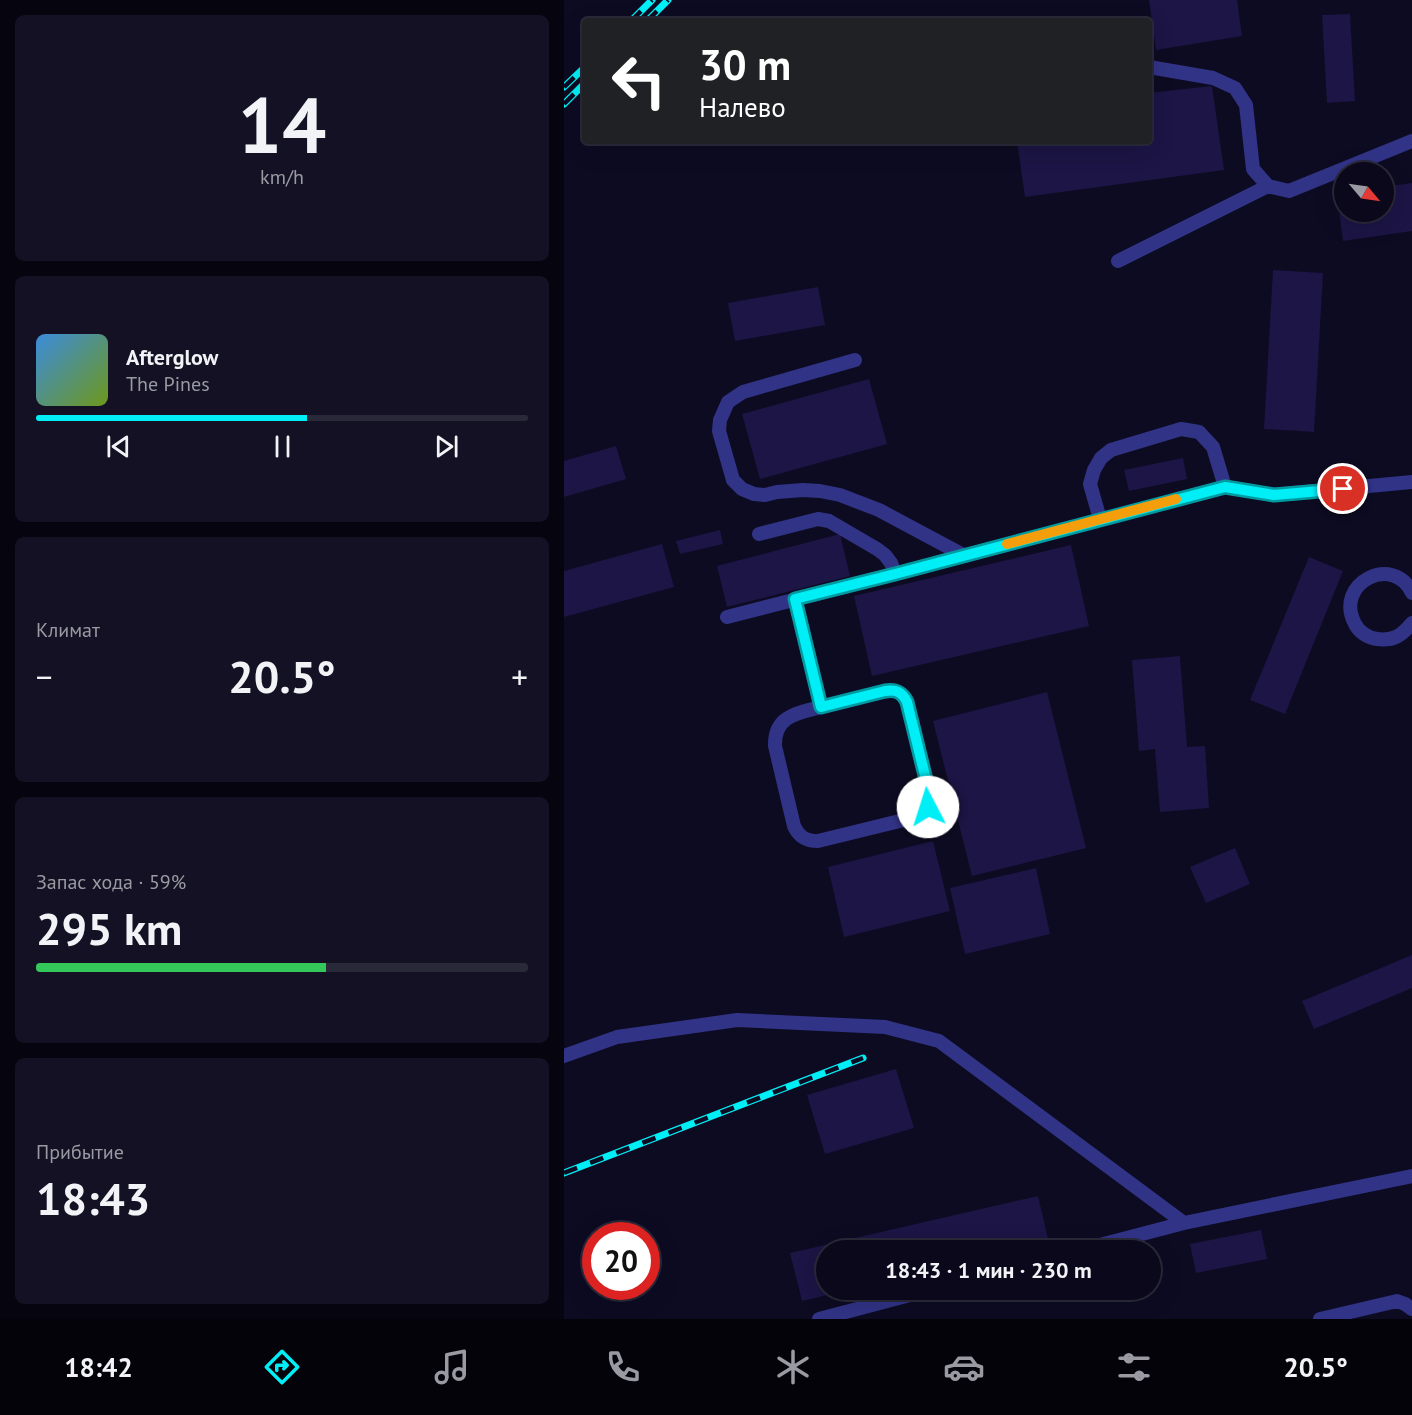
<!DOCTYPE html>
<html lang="ru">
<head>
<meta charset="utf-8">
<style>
	:root { --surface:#0a081a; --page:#131123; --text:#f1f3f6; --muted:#999aa2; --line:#2a2939; --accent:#00eff7 }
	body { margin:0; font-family:"PT Sans",sans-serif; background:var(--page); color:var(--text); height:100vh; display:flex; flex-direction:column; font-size:22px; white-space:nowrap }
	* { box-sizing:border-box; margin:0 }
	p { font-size:20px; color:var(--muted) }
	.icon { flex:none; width:33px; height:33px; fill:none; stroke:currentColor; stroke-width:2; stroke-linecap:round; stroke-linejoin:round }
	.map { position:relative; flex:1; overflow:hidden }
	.side { display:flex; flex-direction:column; gap:15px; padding:15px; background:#06040e; width:564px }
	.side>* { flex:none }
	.hud { position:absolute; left:18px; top:18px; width:570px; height:126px; border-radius:6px; box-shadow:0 6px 24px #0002,0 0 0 2px var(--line); background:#202124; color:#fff; overflow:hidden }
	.needle { width:39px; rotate:119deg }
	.buttons { position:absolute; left:770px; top:162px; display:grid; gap:12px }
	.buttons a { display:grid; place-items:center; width:60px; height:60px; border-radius:50%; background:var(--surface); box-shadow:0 6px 24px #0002,0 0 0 2px var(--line); font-size:30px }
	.speed { position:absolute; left:18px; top:1222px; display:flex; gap:12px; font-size:30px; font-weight:700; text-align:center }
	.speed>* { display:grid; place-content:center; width:78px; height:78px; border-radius:50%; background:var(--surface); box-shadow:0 6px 24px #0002,0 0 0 2px var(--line); line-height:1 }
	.speed .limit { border:9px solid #d22; background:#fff; color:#111 }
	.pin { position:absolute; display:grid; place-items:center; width:51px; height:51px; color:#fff; margin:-26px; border:3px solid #fff; border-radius:50%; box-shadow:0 2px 6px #0007 }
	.me { position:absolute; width:66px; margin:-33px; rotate:355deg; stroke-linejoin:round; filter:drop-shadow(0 0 4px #0008) }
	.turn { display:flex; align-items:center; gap:21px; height:126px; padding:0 18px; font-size:27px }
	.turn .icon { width:78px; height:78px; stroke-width:2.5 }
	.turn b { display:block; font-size:42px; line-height:51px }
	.big { font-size:45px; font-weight:700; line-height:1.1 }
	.side .card { flex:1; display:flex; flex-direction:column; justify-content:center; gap:9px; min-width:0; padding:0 21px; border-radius:9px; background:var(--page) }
	.side .dial { align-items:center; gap:0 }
	.dial b { font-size:78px; line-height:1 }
	.song { display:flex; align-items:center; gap:18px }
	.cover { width:72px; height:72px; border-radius:9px; background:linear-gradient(135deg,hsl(210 70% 55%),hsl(80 70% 35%)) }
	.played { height:6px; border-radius:3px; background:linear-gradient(90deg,var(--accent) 55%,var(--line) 55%) }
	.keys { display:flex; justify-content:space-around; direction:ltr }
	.heat { display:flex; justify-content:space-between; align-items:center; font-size:33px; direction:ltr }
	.charge { height:9px; border-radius:4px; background:linear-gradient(90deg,#34c759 59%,var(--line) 0) }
	.trip { position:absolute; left:252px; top:1240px; width:345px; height:60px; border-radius:30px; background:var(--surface); box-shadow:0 6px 24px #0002,0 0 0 2px var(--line); font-weight:700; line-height:60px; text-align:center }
	.tabs { display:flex; height:96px; justify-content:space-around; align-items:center; background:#04030a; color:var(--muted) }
	.tabs .icon { width:42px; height:42px }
	.tabs .on { color:var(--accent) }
	.tabs b { font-size:27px; color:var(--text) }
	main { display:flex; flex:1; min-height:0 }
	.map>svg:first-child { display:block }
	.building { fill:#1c1545 }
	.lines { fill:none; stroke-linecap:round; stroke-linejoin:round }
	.service { stroke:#313386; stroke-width:14 }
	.rail-casing { stroke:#00eff7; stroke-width:7 }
	.rail { stroke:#0d0b22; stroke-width:4.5; stroke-dasharray:14; stroke-linecap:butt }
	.route-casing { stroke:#009ba1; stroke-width:15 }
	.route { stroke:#00eff7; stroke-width:10 }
	.slow { stroke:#f59e0b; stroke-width:10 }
</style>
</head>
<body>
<main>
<section class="side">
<div class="card dial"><b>14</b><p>km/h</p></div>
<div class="card">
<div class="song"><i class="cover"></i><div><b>Afterglow</b><p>The Pines</p></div></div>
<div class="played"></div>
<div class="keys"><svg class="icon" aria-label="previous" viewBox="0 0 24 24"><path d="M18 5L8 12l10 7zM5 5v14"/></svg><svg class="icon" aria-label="pause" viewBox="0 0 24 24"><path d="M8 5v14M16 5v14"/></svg><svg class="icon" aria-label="next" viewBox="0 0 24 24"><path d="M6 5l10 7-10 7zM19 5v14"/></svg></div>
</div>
<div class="card"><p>Климат</p>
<div class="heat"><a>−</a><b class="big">20.5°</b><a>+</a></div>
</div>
<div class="card"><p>Запас хода · 59%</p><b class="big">295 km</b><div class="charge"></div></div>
<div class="card"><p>Прибытие</p><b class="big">18:43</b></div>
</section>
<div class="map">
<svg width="848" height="1319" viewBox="0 0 848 1319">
	<rect width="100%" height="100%" fill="#0d0b22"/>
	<path class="building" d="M585,0H673L678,36L592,50Z
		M786,14L791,101L763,103L758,15Z
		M648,86L660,170L461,197L453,141H585V93Z
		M848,183V231L779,241L773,194L780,193V212H819V187Z
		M709,270L759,273L750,432L700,429Z
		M254,287L261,325L171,341L164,303Z
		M305,379L323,444L196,479L178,414Z
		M52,446L62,479L0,497V461Z
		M619,458L623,479L565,491L560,470Z
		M156,530L159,544L116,554L112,541Z
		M276,534L286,576L163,607L153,566Z
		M98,544L110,587L0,617V571Z
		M507,545L525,626L308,676L290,596Z
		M745,557L779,571L721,714L686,700Z
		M616,656L623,747L641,746L645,808L596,812L591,749L575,751L568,660Z
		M483,692L522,848L408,876L369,721Z
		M369,841L386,911L280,937L264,867Z
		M671,848L686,884L642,903L626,867Z
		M472,868L486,934L401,954L386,888Z
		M848,955V988L750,1029L738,1001Z
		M332,1069L350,1128L261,1154L243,1095Z
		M474,1196L485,1243L453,1251H262V1290L281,1291L238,1301L226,1253Z
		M697,1230L703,1259L632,1273L626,1244Z
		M588,1256L593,1284L586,1286V1257Z
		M528,1290H562V1291L530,1298Z"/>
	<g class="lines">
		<path class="service" d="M585,67L649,78L671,88L682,105L689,169L704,186L725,191L848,141
			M554,261L704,186
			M291,360L179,392L164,402L156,420L155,431L169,480L178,489L190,494L201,495L213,492L239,490L256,491L276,495L315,510L401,556
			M536,519L526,484L530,470L537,458L547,450L617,429L635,432L649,447L661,487
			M195,534L254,519L265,521L313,549L321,555L327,563L331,574
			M848,593C830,553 769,583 791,624C795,632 804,638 813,639C830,641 837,636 848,623
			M231,599L257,707L321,691C332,690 338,692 343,702L365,792C366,806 364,811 352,817L254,841C242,841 235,837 230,826L211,746C210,716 233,713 257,707
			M163,617L331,574L661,487L710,495L848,482
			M0,1056L53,1037L173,1020L321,1027L375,1041L620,1223
			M513,1251L620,1223L848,1176
			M255,1319L365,1290
			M756,1319L833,1301L841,1304L848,1309"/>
		<g class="rail-casing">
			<path id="rail" d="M67,21L88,0
				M83,21L104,0
				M0,87L21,67
				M0,104L21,83
				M0,1173L299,1058"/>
		</g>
		<use href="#rail" class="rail"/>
	</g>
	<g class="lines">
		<g class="route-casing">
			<path id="route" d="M364,807L365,792L343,702C338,692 332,689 321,691L257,707L231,599L331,574L661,487L710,495L779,489"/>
		</g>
		<use href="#route" class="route"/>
		<path class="slow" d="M443,544L612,499"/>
	</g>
</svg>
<div class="buttons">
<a><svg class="needle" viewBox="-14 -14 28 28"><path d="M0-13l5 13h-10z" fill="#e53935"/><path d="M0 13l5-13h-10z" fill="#999aa2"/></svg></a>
</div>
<div class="speed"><div class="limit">20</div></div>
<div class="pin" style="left:779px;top:489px;background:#d93025"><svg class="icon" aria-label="arrive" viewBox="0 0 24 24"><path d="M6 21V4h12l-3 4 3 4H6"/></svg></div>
<svg class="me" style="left:364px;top:807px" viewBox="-20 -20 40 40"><circle r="19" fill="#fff"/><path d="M0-13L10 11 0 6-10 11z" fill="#00eff7"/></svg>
<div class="trip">18:43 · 1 мин · 230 m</div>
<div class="hud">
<div class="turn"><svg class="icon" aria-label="left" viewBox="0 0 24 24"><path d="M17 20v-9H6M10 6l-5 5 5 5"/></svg><div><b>30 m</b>Налево</div></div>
</div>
</div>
</main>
<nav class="tabs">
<b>18:42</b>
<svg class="icon on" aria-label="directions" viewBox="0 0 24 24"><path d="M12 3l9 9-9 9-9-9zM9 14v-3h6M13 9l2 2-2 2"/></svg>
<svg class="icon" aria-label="music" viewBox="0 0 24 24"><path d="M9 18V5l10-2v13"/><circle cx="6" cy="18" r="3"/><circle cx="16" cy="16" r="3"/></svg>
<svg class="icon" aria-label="phone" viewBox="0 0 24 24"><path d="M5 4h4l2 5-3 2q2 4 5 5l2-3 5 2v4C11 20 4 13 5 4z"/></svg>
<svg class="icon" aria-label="climate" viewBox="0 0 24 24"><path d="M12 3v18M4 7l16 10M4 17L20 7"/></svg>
<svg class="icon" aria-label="car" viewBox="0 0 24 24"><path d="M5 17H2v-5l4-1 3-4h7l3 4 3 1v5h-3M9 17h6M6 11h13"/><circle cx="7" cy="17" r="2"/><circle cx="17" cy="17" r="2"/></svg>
<svg class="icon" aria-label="filters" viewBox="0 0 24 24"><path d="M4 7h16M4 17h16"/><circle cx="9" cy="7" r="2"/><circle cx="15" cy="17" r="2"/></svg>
<b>20.5°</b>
</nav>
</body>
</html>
